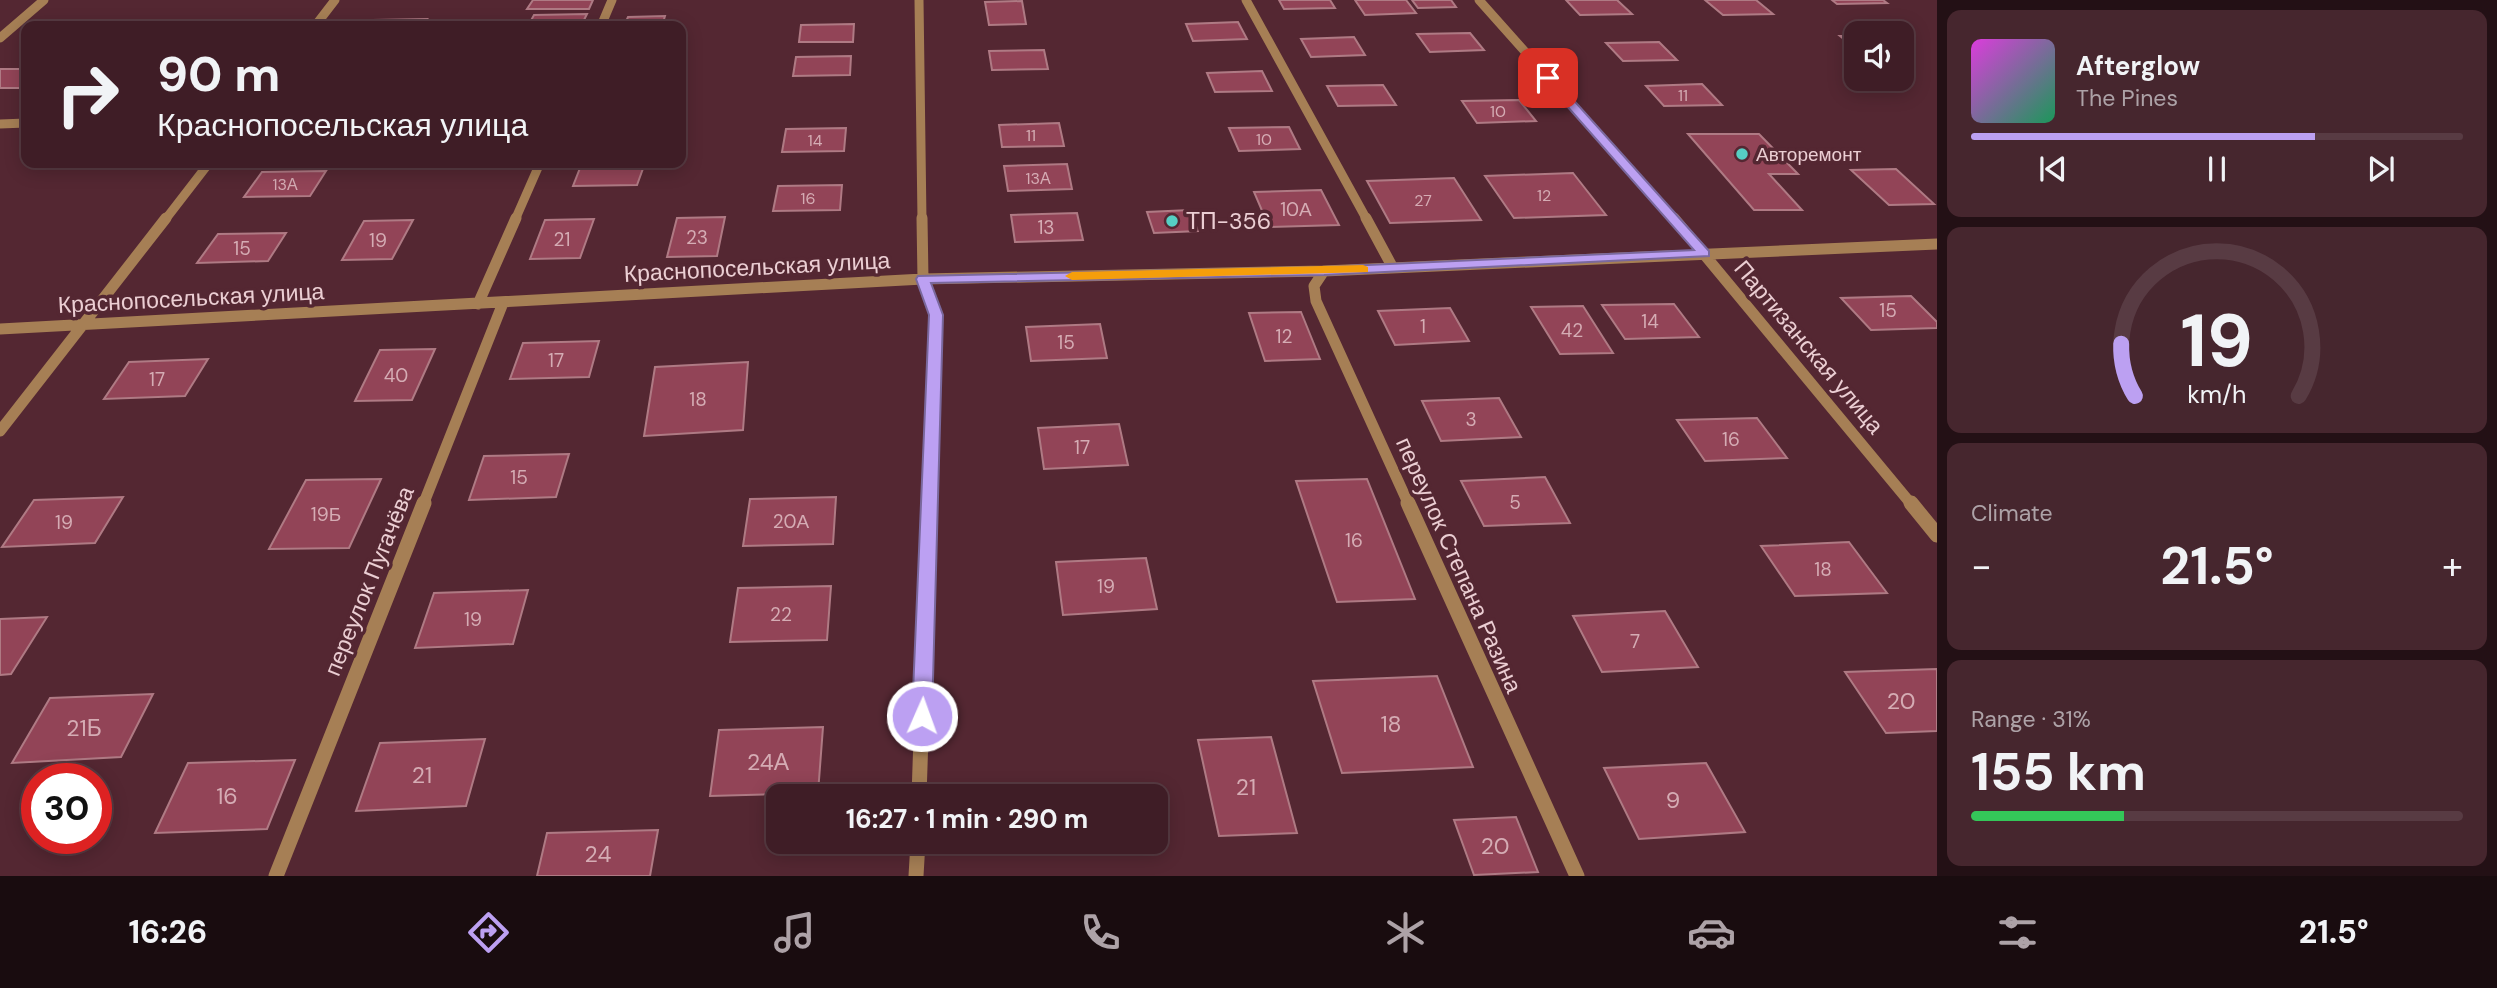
<!DOCTYPE html>
<html lang="en">
<head>
<meta charset="utf-8">
<style>
	:root { --surface:#3f1d26; --page:#46262e; --text:#f1f3f6; --muted:#ada2a7; --line:#583b43; --accent:#bca0f2 }
	body { margin:0; font-family:"DM Sans",sans-serif; background:var(--page); color:var(--text); height:100vh; display:flex; flex-direction:column; font-size:26px; white-space:nowrap }
	* { box-sizing:border-box; margin:0 }
	p { font-size:23px; color:var(--muted) }
	.icon { flex:none; width:38px; height:38px; fill:none; stroke:currentColor; stroke-width:2; stroke-linecap:round; stroke-linejoin:round }
	.map { position:relative; flex:1; overflow:hidden }
	.panel { display:flex; flex-direction:column; gap:10px; padding:10px; background:#231015; width:560px }
	.panel>* { flex:none }
	.banner { position:absolute; left:21px; top:21px; width:665px; height:147px; border-radius:14px; box-shadow:0 4px 18px #0003,0 0 0 2px var(--line); background:#3f1d26; color:var(--text); overflow:hidden }
	.controls { position:absolute; left:1844px; top:21px; display:grid; gap:14px }
	.controls a { display:grid; place-items:center; width:70px; height:70px; border-radius:14px; background:var(--surface); box-shadow:0 4px 18px #0003,0 0 0 2px var(--line); font-size:35px }
	.speed { position:absolute; left:21px; top:763px; display:flex; gap:14px; font-size:35px; font-weight:700; text-align:center }
	.speed>* { display:grid; place-content:center; width:91px; height:91px; border-radius:50%; background:var(--surface); box-shadow:0 4px 18px #0003,0 0 0 2px var(--line); line-height:1 }
	.speed .limit { border:10px solid #d22; background:#fff; color:#111 }
	.pin { position:absolute; display:grid; place-items:center; width:60px; height:60px; color:#fff; margin:-30px; border-radius:14px; box-shadow:0 4px 10px #0006 }
	.me { position:absolute; width:77px; margin:-38px; rotate:2deg; stroke-linejoin:round; filter:drop-shadow(0 0 5px #0008) }
	.turn { display:flex; align-items:center; gap:24px; height:147px; padding:0 21px; font-size:32px }
	.turn .icon { width:91px; height:91px; stroke-width:2.5 }
	.turn b { display:block; font-size:49px; line-height:60px }
	.big { font-size:52px; font-weight:700; line-height:1.1 }
	.panel .widget { flex:1; display:flex; flex-direction:column; justify-content:center; gap:10px; min-width:0; padding:0 24px; border-radius:14px; background:var(--page) }
	.panel .dial { align-items:center; gap:0 }
	.dial svg { height:182px; overflow:visible; fill:none; stroke:var(--line); stroke-width:7; stroke-linecap:round; text-anchor:middle }
	.dial text { fill:var(--text); stroke:none }
	.song { display:flex; align-items:center; gap:21px }
	.cover { width:84px; height:84px; border-radius:10px; background:linear-gradient(135deg,hsl(300 70% 55%),hsl(150 70% 35%)) }
	.played { height:7px; border-radius:4px; background:linear-gradient(90deg,var(--accent) 70%,var(--line) 70%) }
	.keys { display:flex; justify-content:space-around; direction:ltr }
	.heat { display:flex; justify-content:space-between; align-items:center; font-size:38px; direction:ltr }
	.charge { height:10px; border-radius:5px; background:linear-gradient(90deg,#34c759 31%,var(--line) 0) }
	.trip { position:absolute; left:766px; top:784px; width:402px; height:70px; border-radius:14px; background:var(--surface); box-shadow:0 4px 18px #0003,0 0 0 2px var(--line); font-weight:700; line-height:70px; text-align:center }
	.tab-bar { display:flex; height:112px; justify-content:space-around; align-items:center; background:#190c0f; color:var(--muted) }
	.tab-bar .icon { width:49px; height:49px }
	.tab-bar .on { color:var(--accent) }
	.tab-bar b { font-size:32px; color:var(--text) }
	main { display:flex; flex:1; min-height:0 }
	.map>svg:first-child { display:block }
	.building { fill:#924457; stroke:#af7a84; stroke-width:2 }
	.lines { fill:none; stroke-linecap:round; stroke-linejoin:round }
	.minor-far2 { stroke:#a67f55; stroke-width:9 }
	.minor-far1 { stroke:#a67f55; stroke-width:11 }
	.minor { stroke:#a67f55; stroke-width:15 }
	.route { fill:#bca0f2; stroke:#7a689d; stroke-width:2 }
	.slow { fill:#f59e0b }
	.poi-dot { fill:#56cec3; stroke:#542732; stroke-width:2.5 }
	.labels { text-anchor:middle; stroke-width:7; stroke-linejoin:round; paint-order:stroke }
	.far-number-label { font-size:16px; fill:#d5acb4 }
	.far-poi-label { font-size:19px; fill:#ebced3; stroke:#542732; text-anchor:start }
	.number-label { font-size:19px; fill:#d5acb4 }
	.poi-label { font-size:23px; fill:#ebced3; stroke:#542732; text-anchor:start }
	.street-label { font-size:23px; fill:#ebced3; stroke:#542732 }
	.near-number-label { font-size:23px; fill:#d5acb4 }
</style>
</head>
<body>
<main>
<div class="map">
<svg width="1937" height="876" viewBox="0 0 1937 876">
	<rect width="100%" height="100%" fill="#542732"/>
	<path class="building" d="M533,0H593L589,9H527Z
		M1279,0H1330L1335,8L1284,9Z
		M1355,0H1406L1416,13L1365,15Z
		M1412,0H1451L1456,7L1418,8Z
		M1566,0H1617L1632,14L1580,15Z
		M1705,0H1756L1773,14L1723,15Z
		M1832,0H1883L1887,3L1837,4Z
		M1022,1L1026,24L989,25L985,2Z
		M587,14L581,26H528L534,15Z
		M665,16L662,26H624L628,17Z
		M427,19L422,26H369L373,20Z
		M42,21H95L89,26H36Z
		M1238,22L1247,39L1193,41L1186,24Z
		M854,24L853,42H799L801,25Z
		M1470,33L1484,50L1430,52L1417,34Z
		M1840,36H1857V50Z
		M1354,37L1365,55L1311,57L1301,39Z
		M1659,42L1677,60L1623,61L1606,43Z
		M1044,50L1048,69L992,70L989,51Z
		M851,56L850,75L793,76L796,57Z
		M0,69H26V83L21,88H0Z
		M1262,71L1272,91L1215,92L1207,73Z
		M1702,84L1722,105L1664,106L1646,86Z
		M1383,85L1396,105L1338,106L1327,86Z
		M1519,100L1536,121L1477,123L1462,101Z
		M1059,123L1064,146L1002,147L999,125Z
		M1289,127L1300,149L1239,151L1229,128Z
		M846,128L844,151L782,152L786,129Z
		M1688,134H1759L1798,174H1769L1802,210H1754Z
		M582,163H645L637,185L573,186Z
		M1067,164L1072,189L1008,191L1004,166Z
		M1896,169L1934,204L1889,205L1851,170Z
		M326,171L310,196L244,197L262,172Z
		M1573,173L1606,215L1514,218L1485,176Z
		M1454,178L1481,220L1390,223L1367,181Z
		M842,185L840,210L773,211L778,186Z
		M1321,190L1339,225L1269,227L1254,192Z
		M1190,210L1198,231L1154,233L1147,212Z
		M1077,213L1083,240L1015,242L1011,215Z
		M725,217L717,256L667,257L677,218Z
		M594,219L580,258L530,259L545,220Z
		M413,220L392,259L342,260L364,221Z
		M286,233L268,261L197,263L218,234Z
		M1911,296L1937,322V328L1871,330L1841,298Z
		M1674,304L1699,337L1625,339L1602,305Z
		M1583,306L1613,353L1560,354L1531,307Z
		M1450,308L1469,341L1395,345L1378,311Z
		M1301,312L1320,359L1265,361L1249,313Z
		M1100,324L1107,358L1031,361L1026,327Z
		M599,341L589,377L510,379L523,343Z
		M435,349L412,400L355,401L380,350Z
		M208,359L185,396L104,399L129,362Z
		M748,362L743,430L644,436L655,367Z
		M1499,398L1521,437L1441,441L1422,401Z
		M1757,418L1787,458L1705,461L1677,420Z
		M1119,424L1128,465L1044,469L1038,428Z
		M569,454L556,497L469,500L484,456Z
		M1545,477L1570,523L1484,526L1461,481Z
		M381,479L349,548L269,549L306,480Z
		M1367,479L1415,599L1337,602L1296,481Z
		M123,497L95,543L2,547L34,500Z
		M836,497L833,544L743,546L750,499Z
		M1849,542L1887,593L1795,596L1761,546Z
		M1146,558L1157,609L1063,615L1056,562Z
		M831,586L827,640L730,642L738,588Z
		M528,590L513,644L415,648L434,593Z
		M1665,611L1698,667L1602,672L1573,616Z
		M47,617L11,674L0,675V619Z
		M1937,669V731L1886,733L1845,672Z
		M1437,676L1473,767L1342,773L1313,681Z
		M153,694L121,757L12,763L50,698Z
		M823,727L818,793L710,796L719,730Z
		M1271,737L1297,833L1219,836L1198,740Z
		M485,739L466,806L356,811L380,743Z
		M295,760L267,829L155,833L188,763Z
		M1706,763L1745,832L1639,839L1604,768Z
		M1516,817L1538,872L1474,875L1454,820Z
		M658,830L650,876H537L547,833Z"/>
	<g class="lines">
		<path class="minor-far2" d="M919,0L922,220
			M1246,0L1367,220
			M1479,0L1675,220
			M315,26L335,0
			M601,26L612,0
			M0,38L44,0
			M0,124L26,123
			M165,220L209,163
			M515,220L540,163"/>
		<path class="minor-far1" d="M922,218L923,279L936,315L929,505
			M1366,218L1393,268
			M1674,218L1912,505
			M1324,271L1314,286L1316,301L1409,505
			M478,304L516,218
			M0,329L923,279L1324,271L1937,244
			M0,431L166,218
			M423,505L503,303"/>
		<path class="minor" d="M1408,503L1577,876
			M1911,503L1937,535
			M919,796L929,503
			M276,876L424,503
			M916,876L918,842"/>
	</g>
	<path class="route" d="M1544,76H1552L1709,251V256L1324,275L931,283L943,315L932,716L929,722L922,725L915,722L912,716L929,315L916,279L918,276L1324,267L1694,250L1544,80Z"/>
	<path class="slow" d="M1363,265L1368,267V272L1072,280L1065,276L1072,272Z"/>
	<g class="poi-dot">
		<circle cx="1742" cy="154" r="7"/>
		<circle cx="1172" cy="221" r="7"/>
	</g>
	<g class="labels">
		<g class="far-number-label">
			<text x="1683" y="101">11</text>
			<text x="1498" y="117">10</text>
			<text x="1031" y="141">11</text>
			<text x="1264" y="145">10</text>
			<text x="815" y="146">14</text>
			<text x="1038" y="184">13А</text>
			<text x="285" y="190">13А</text>
			<text x="1544" y="201">12</text>
			<text x="808" y="204">16</text>
			<text x="1423" y="206">27</text>
		</g>
		<g class="far-poi-label">
			<text x="1756" y="161">Авторемонт</text>
		</g>
		<g class="number-label">
			<text x="1296" y="216">10А</text>
			<text x="1046" y="234">13</text>
			<text x="697" y="244">23</text>
			<text x="562" y="246">21</text>
			<text x="378" y="247">19</text>
			<text x="242" y="255">15</text>
			<text x="1888" y="317">15</text>
			<text x="1650" y="328">14</text>
			<text x="1423" y="333">1</text>
			<text x="1572" y="337">42</text>
			<text x="1284" y="343">12</text>
			<text x="1066" y="349">15</text>
			<text x="556" y="367">17</text>
			<text x="396" y="382">40</text>
			<text x="157" y="386">17</text>
			<text x="698" y="406">18</text>
			<text x="1471" y="426">3</text>
			<text x="1731" y="446">16</text>
			<text x="1082" y="454">17</text>
			<text x="519" y="484">15</text>
			<text x="1515" y="509">5</text>
			<text x="326" y="521">19Б</text>
			<text x="791" y="528">20А</text>
			<text x="64" y="529">19</text>
			<text x="1354" y="547">16</text>
			<text x="1823" y="576">18</text>
			<text x="1106" y="593">19</text>
			<text x="781" y="621">22</text>
			<text x="473" y="626">19</text>
			<text x="1635" y="648">7</text>
		</g>
		<g class="poi-label">
			<text x="1186" y="229">ТП-356</text>
		</g>
		<g class="street-label">
			<text transform="translate(757 267) rotate(-3)" y="8">Краснопосельская улица</text>
			<text transform="translate(191 298) rotate(-3)" y="8">Краснопосельская улица</text>
			<text transform="translate(1809 347) rotate(50)" y="8">Партизанская улица</text>
			<text transform="translate(1459 565) rotate(66)" y="8">переулок Степана Разина</text>
			<text transform="translate(369 581) rotate(-68)" y="8">переулок Пугачёва</text>
		</g>
		<g class="near-number-label">
			<text x="1901" y="709">20</text>
			<text x="1391" y="732">18</text>
			<text x="84" y="736">21Б</text>
			<text x="768" y="770">24А</text>
			<text x="422" y="783">21</text>
			<text x="1246" y="795">21</text>
			<text x="227" y="804">16</text>
			<text x="1673" y="808">9</text>
			<text x="1495" y="854">20</text>
			<text x="598" y="862">24</text>
		</g>
	</g>
</svg>
<div class="controls">
<a><svg class="icon" aria-label="sound" viewBox="0 0 24 24"><path d="M4 9h4l5-4v14l-5-4H4zM17 9q2 3 0 6"/></svg></a>
</div>
<div class="speed"><div class="limit">30</div></div>
<div class="pin" style="left:1548px;top:78px;background:#d93025"><svg class="icon" aria-label="arrive" viewBox="0 0 24 24"><path d="M6 21V4h12l-3 4 3 4H6"/></svg></div>
<svg class="me" style="left:922px;top:716px" viewBox="-20 -20 40 40"><circle r="17" fill="#bca0f2" stroke="#fff" stroke-width="3"/><path d="M0-11L8 9 0 5-8 9z" fill="#fff"/></svg>
<div class="trip">16:27 · 1 min · 290 m</div>
<div class="banner">
<div class="turn"><svg class="icon" aria-label="right" viewBox="0 0 24 24"><path d="M7 20v-9h11M14 6l5 5-5 5"/></svg><div><b>90 m</b>Краснопосельская улица</div></div>
</div>
</div>
<section class="panel">
<div class="widget">
<div class="song"><i class="cover"></i><div><b>Afterglow</b><p>The Pines</p></div></div>
<div class="played"></div>
<div class="keys"><svg class="icon" aria-label="previous" viewBox="0 0 24 24"><path d="M18 5L8 12l10 7zM5 5v14"/></svg><svg class="icon" aria-label="pause" viewBox="0 0 24 24"><path d="M8 5v14M16 5v14"/></svg><svg class="icon" aria-label="next" viewBox="0 0 24 24"><path d="M6 5l10 7-10 7zM19 5v14"/></svg></div>
</div>
<div class="widget dial"><svg viewBox="0 0 100 80">
<path d="M14 69A42 42 0 1 1 86 69"/>
<path d="M14 69A42 42 0 0 1 8 46" stroke="#bca0f2"/>
<text x="50" y="56" font-size="32" font-weight="700">19</text>
<text x="50" y="72" font-size="11">km/h</text>
</svg></div>
<div class="widget"><p>Climate</p>
<div class="heat"><a>−</a><b class="big">21.5°</b><a>+</a></div>
</div>
<div class="widget"><p>Range · 31%</p><b class="big">155 km</b><div class="charge"></div></div>
</section>
</main>
<nav class="tab-bar">
<b>16:26</b>
<svg class="icon on" aria-label="directions" viewBox="0 0 24 24"><path d="M12 3l9 9-9 9-9-9zM9 14v-3h6M13 9l2 2-2 2"/></svg>
<svg class="icon" aria-label="music" viewBox="0 0 24 24"><path d="M9 18V5l10-2v13"/><circle cx="6" cy="18" r="3"/><circle cx="16" cy="16" r="3"/></svg>
<svg class="icon" aria-label="phone" viewBox="0 0 24 24"><path d="M5 4h4l2 5-3 2q2 4 5 5l2-3 5 2v4C11 20 4 13 5 4z"/></svg>
<svg class="icon" aria-label="climate" viewBox="0 0 24 24"><path d="M12 3v18M4 7l16 10M4 17L20 7"/></svg>
<svg class="icon" aria-label="car" viewBox="0 0 24 24"><path d="M5 17H2v-5l4-1 3-4h7l3 4 3 1v5h-3M9 17h6M6 11h13"/><circle cx="7" cy="17" r="2"/><circle cx="17" cy="17" r="2"/></svg>
<svg class="icon" aria-label="filters" viewBox="0 0 24 24"><path d="M4 7h16M4 17h16"/><circle cx="9" cy="7" r="2"/><circle cx="15" cy="17" r="2"/></svg>
<b>21.5°</b>
</nav>
</body>
</html>
